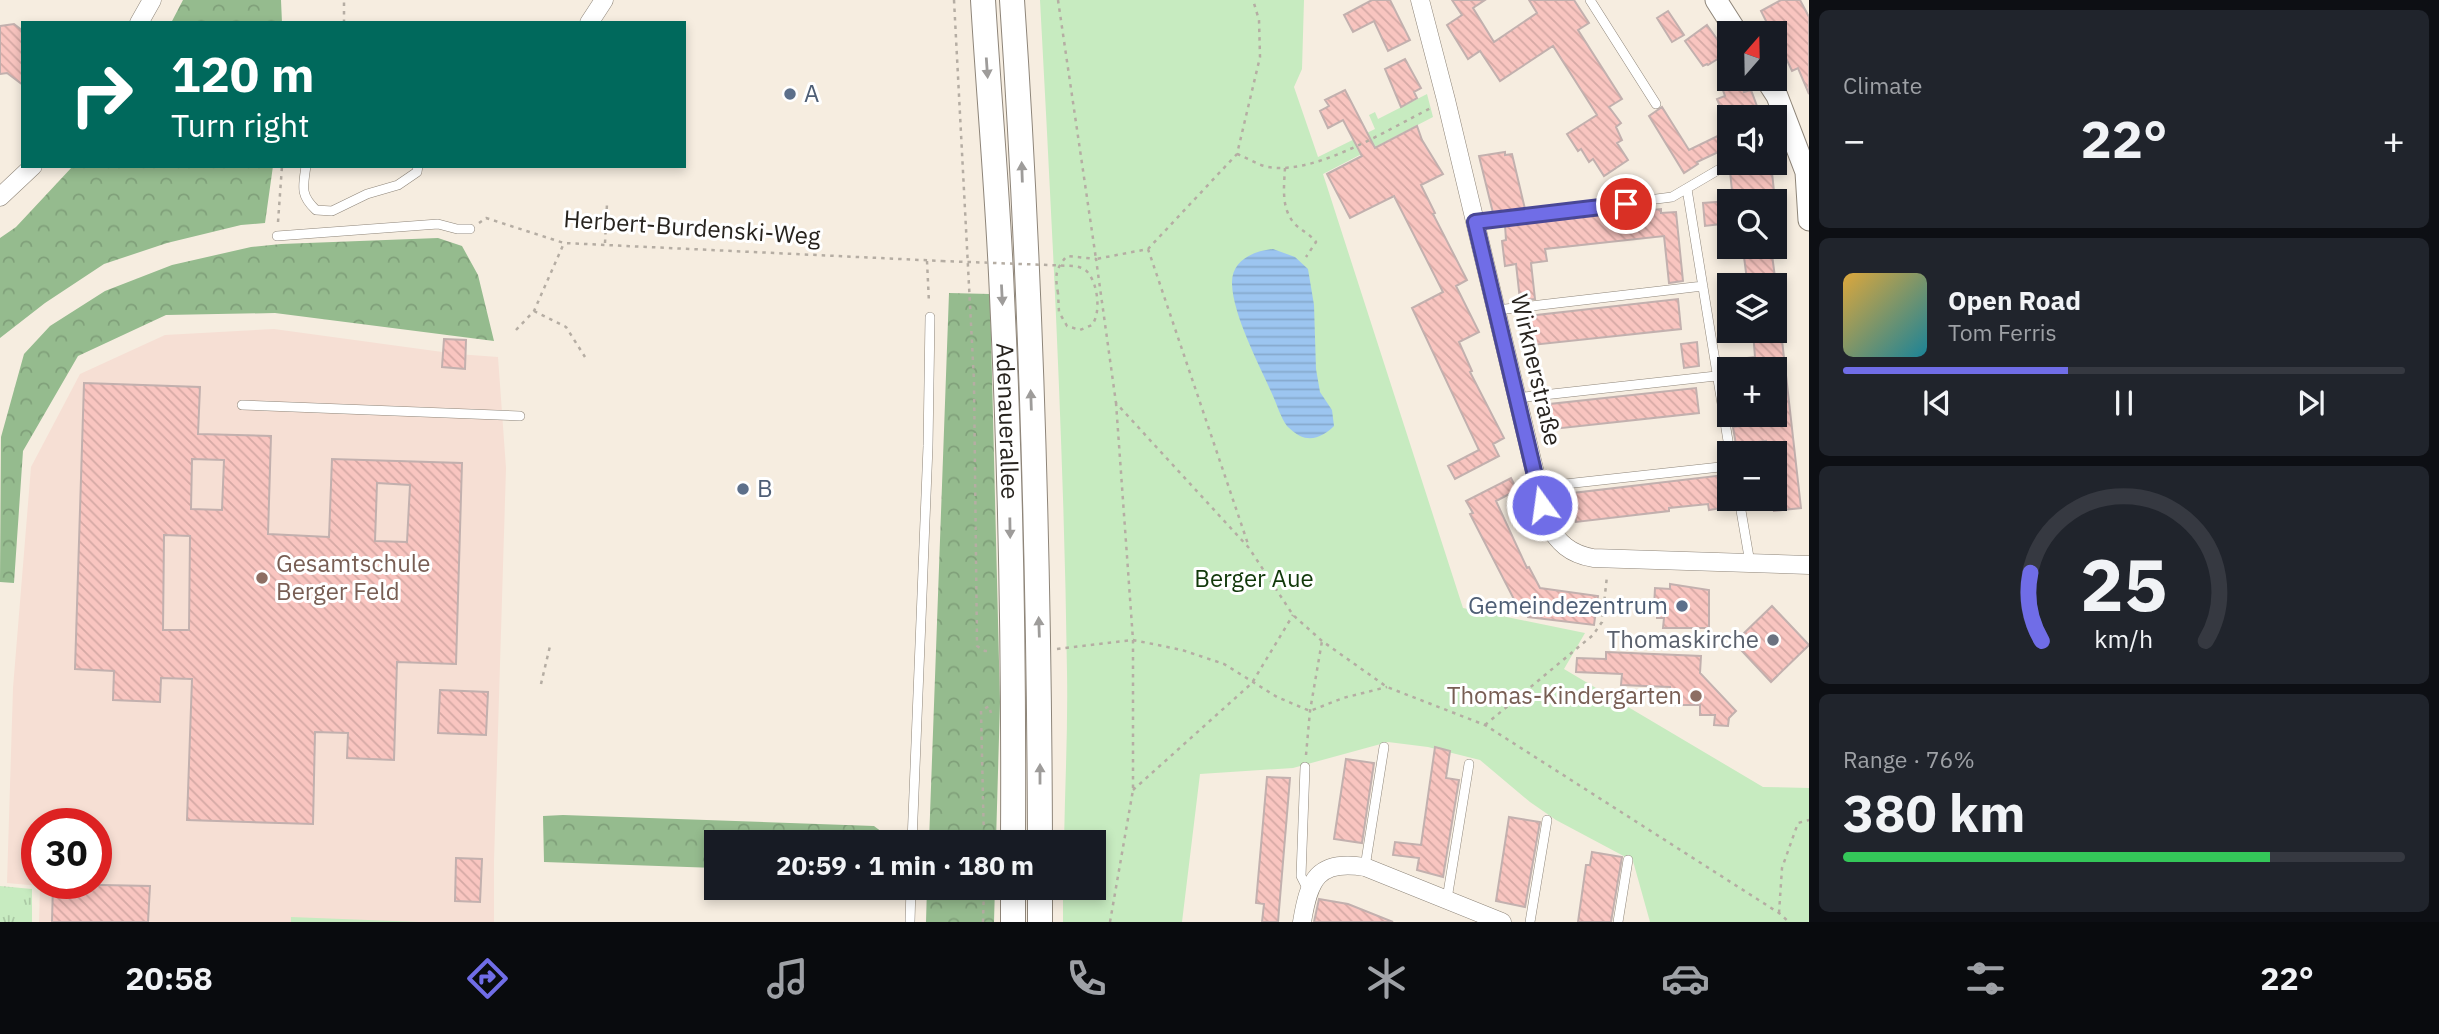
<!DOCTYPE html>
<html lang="en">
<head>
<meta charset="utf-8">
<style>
	:root { --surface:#171b24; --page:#20242c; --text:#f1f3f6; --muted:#9ea1a6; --line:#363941; --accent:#706de7 }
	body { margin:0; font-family:"IBM Plex Sans",sans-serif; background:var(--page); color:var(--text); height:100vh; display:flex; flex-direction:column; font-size:26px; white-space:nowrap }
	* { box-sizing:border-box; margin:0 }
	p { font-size:23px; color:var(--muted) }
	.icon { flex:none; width:38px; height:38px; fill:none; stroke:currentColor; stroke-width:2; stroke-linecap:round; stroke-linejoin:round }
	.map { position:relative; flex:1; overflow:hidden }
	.side { display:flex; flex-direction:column; gap:10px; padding:10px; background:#0d0f14; width:630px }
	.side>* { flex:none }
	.guide { position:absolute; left:21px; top:21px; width:665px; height:147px; border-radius:0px; box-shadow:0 4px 10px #0003; background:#00695c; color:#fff; overflow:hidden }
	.needle { width:46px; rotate:20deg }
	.tools { position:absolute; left:1717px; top:21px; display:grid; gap:14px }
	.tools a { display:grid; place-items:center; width:70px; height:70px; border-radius:0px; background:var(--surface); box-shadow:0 4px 10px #0003; font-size:35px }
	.speed { position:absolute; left:21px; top:808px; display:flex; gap:14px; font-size:35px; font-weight:700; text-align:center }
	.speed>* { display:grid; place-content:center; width:91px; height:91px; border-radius:50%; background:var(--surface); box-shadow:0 4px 10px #0003; line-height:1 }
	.speed .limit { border:10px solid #d22; background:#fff; color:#111 }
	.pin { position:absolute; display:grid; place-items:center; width:60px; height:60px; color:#fff; margin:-30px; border:4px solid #fff; border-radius:50%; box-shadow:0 2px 7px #0007 }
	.me { position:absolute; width:77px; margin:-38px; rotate:346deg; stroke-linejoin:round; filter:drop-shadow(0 0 5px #0008) }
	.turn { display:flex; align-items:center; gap:24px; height:147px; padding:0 35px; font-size:32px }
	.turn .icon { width:91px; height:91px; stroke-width:2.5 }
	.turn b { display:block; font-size:49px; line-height:60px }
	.big { font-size:52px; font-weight:800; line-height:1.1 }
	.side .widget { flex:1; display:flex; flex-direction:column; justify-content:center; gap:10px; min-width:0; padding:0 24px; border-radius:10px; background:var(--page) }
	.side .dial { align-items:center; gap:0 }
	.dial svg { height:182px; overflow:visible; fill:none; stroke:var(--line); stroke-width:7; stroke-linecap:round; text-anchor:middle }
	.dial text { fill:var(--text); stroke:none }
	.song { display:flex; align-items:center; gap:21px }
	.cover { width:84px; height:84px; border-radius:10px; background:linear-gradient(135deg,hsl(40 70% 55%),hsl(190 70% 35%)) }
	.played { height:7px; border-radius:4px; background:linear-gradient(90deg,var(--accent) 40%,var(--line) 40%) }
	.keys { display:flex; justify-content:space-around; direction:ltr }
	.heat { display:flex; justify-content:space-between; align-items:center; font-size:38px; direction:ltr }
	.charge { height:10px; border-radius:5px; background:linear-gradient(90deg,#34c759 76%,var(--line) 0) }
	.trip { position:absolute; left:704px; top:830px; width:402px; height:70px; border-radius:0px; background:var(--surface); box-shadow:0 4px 10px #0003; font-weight:800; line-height:70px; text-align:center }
	.tab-bar { display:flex; height:112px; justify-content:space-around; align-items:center; background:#090b0e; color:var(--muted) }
	.tab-bar .icon { width:49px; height:49px }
	.tab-bar .active { color:var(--accent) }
	.tab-bar b { font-size:32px; color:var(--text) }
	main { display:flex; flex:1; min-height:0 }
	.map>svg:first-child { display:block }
	.education { fill:#f6dfd4; fill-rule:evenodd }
	.grass { fill:url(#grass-tufts) }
	.forest { fill:url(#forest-crowns) }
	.park { fill:#c7ebc0 }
	.water { fill:url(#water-rules) }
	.building { fill:url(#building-back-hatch); stroke:#c2b0ae; stroke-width:2; fill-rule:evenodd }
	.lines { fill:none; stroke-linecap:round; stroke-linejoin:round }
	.service-casing { stroke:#8e8579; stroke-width:10 }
	.minor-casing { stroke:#8e8579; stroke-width:19 }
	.tertiary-casing { stroke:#8e8579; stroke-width:23 }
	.secondary-casing { stroke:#8e8579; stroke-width:26 }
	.path { stroke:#b5ada3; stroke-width:2.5; stroke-dasharray:3.5 5; stroke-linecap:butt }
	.service { stroke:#fff; stroke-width:9 }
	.minor { stroke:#fff; stroke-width:18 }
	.tertiary { stroke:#fff; stroke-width:21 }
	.secondary { stroke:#fff; stroke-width:24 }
	.path-bridge { stroke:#b5ada3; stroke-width:2.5; stroke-dasharray:3.5 5; stroke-linecap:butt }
	.oneway { fill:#9e9c9a }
	.route-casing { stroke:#494796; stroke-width:18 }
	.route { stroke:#706de7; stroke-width:12 }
	.service-dot { fill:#5c6f8a; stroke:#fff; stroke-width:2.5 }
	.education-dot { fill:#8d6e63; stroke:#fff; stroke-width:2.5 }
	.worship-dot { fill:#6b7280; stroke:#fff; stroke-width:2.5 }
	.labels { text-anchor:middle; stroke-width:6; stroke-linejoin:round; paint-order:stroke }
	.service-label { font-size:24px; fill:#4e5e75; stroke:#fff; text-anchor:start }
	.street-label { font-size:24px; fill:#27231e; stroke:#fff }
	.education-label { font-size:24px; fill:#785e54; stroke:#fff; text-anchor:start }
	.park-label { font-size:24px; fill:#11380a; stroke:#fff }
	.worship-label { font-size:24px; fill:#5b616d; stroke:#fff; text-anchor:end }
</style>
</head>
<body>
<main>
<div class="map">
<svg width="1809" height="922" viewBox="0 0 1809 922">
	<defs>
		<pattern id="grass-tufts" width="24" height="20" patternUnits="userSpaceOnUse" patternTransform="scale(1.75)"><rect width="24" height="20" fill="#c7ebc0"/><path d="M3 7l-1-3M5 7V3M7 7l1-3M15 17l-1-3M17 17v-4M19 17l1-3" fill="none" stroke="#abc9a5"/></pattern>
		<pattern id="forest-crowns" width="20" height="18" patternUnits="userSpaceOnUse" patternTransform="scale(1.75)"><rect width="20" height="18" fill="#95bb8e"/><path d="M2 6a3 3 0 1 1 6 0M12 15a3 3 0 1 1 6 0" fill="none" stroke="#80a07a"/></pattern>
		<pattern id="water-rules" width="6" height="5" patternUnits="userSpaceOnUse" patternTransform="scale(1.75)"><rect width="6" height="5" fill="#9cc5f0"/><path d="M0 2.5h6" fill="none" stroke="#86a9cd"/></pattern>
		<pattern id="building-back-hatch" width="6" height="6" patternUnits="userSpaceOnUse" patternTransform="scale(1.75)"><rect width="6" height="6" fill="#f9c5c0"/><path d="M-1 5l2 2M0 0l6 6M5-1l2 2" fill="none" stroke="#d5a9a5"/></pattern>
	</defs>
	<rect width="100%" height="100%" fill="#f6ede0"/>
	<path class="education" d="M274,329L457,354L498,357L506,468L494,861V922H39L40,886L7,883L13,688L31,467L80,374L165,335ZM37,824H96V884H37Z"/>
	<path class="grass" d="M0,886L32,889V922H0Z"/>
	<path class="forest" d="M183,0H281L282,23H171Z
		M73,166H273L265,223L241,225L167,243L104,264L45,303L0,338V238L16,227Z
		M438,238L462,246L478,275L494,341L275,313L166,315L78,356L23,451L14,583L0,582L1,437L24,354L50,326L105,291L172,265L251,247L281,244Z
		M949,293L990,294L1000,702L996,842H929Z
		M563,815L874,826L895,842H716V868L544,862L543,816Z
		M927,887H995L994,922H926Z"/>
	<path class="park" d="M1040,0H1304L1302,69L1294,87L1318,157L1375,129L1369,115L1375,112L1378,119L1427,94L1433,117L1323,174L1463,608L1585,633L1564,669L1763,787L1809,788V922H1650L1633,861L1556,820L1530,802L1480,760L1428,747L1388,742L1293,768L1200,774L1182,922H1063V887H1094V842H1064C1065,785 1068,729 1067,672C1064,448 1052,224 1040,0Z
		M291,917L419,922H291Z"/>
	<path class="water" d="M1273,249L1295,257L1308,269L1314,305L1316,369L1320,392L1332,410L1334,426C1325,435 1313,442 1300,436C1296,434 1290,429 1287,426C1281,418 1277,405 1273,396C1260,366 1233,316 1232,284C1231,260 1254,251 1273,249Z"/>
	<path class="building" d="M1372,0H1390L1410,40L1388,51L1374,21L1353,32L1344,15Z
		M1452,0H1485L1473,8L1494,42L1537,13L1529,0H1574L1589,23L1578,30L1622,99L1609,107L1621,123L1616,127L1622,140L1617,143L1628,160L1604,176L1593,159L1589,162L1581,149L1578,151L1567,134L1597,115L1553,46L1500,81L1480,51L1468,59L1447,25L1462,15Z
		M1781,0H1800L1809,17V94L1798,68L1792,71L1774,33H1772L1761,11Z
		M1668,11L1684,35L1672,42L1657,18Z
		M14,24L23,31V85L7,73L0,74V26Z
		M1707,25L1727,53L1708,65L1707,64L1703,66L1685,41Z
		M1405,59L1421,88L1414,92L1417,98L1401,107L1385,69Z
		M1719,79H1739L1744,92L1751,90L1761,117H1724L1717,99L1725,96Z
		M1345,90L1375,148L1417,126L1422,140L1443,174L1421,185L1435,213L1433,214L1467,280L1456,286L1479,332L1459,342L1472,371L1470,372L1504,438L1493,444L1499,456L1455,479L1448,466L1479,450L1412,308L1443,292L1394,196L1350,218L1327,174L1362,156L1343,120L1328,128L1320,111L1329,106L1325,100Z
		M1662,107L1689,150L1724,133L1729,147L1697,162L1698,164L1684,173L1649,116Z
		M1505,152V155L1512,154L1525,209L1493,213L1479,156Z
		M1771,163L1775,201H1733L1730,171L1735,167Z
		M1729,201V223L1705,226L1703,203Z
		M1661,209V213L1676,212L1683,281L1669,283L1664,236L1545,249L1547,261L1531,263L1535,299L1520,300L1516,264L1505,266L1502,241L1506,240L1505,225Z
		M1746,247H1771L1776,285H1751L1750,280H1747L1744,257L1747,256Z
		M1678,299L1681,329L1532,345L1528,316Z
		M1753,331H1781L1801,508L1774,511V453H1767L1766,441L1736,445L1733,427L1764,423L1763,415H1774V369H1724L1723,361L1755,357Z
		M444,339L466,340L465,369L442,367Z
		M1697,342L1699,366L1684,368L1681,344Z
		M84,383L200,387L198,434L271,436L268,534L329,537L332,459L462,463L456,664L397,662L394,760L347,758L348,733L315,732L313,824L187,820L192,679L161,678L160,702L113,700L114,671L75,669ZM192,459L224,460L222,510L191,509ZM377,483L410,485L407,542L375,541ZM164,535L190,536L189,630H163Z
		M1696,388L1699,413L1553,429L1550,404Z
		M1724,475L1727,501L1722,502V508L1709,510L1708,504L1669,508V511L1576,522L1573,493Z
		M1511,478L1517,490L1496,501L1527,568L1529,567L1540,588L1598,596L1594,625L1528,617L1523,607L1519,609L1470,514L1473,513L1466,501Z
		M1670,584L1709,590V628H1663L1664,618H1657V608H1654L1655,588L1670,589Z
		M1772,606L1809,645L1771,682L1740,649L1741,636Z
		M1606,652L1701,656L1700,673L1736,711L1729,718L1728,726L1714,725L1715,715H1700V705H1670V687L1621,685L1622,674L1576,672L1577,658L1606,659Z
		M440,690L488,692L486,735L438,733Z
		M1435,747L1450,751L1446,778L1459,780L1443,877L1417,870L1419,858L1393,855L1395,842L1421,845Z
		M1346,759L1374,763L1362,843L1334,839Z
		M1267,777L1290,778L1278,922H1262L1264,904L1256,903Z
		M1509,817L1540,822L1525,907L1496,901Z
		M1592,852L1622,857L1611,922H1578L1586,865H1590Z
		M456,858L482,859L480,902L455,901Z
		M53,884L150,886L148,922H52Z
		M1319,899L1348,904L1393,922H1314Z"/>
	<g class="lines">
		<g class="service-casing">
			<path id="service" d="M1590,0L1656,104
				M1774,149L1795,146
				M306,166C303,187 300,195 316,210L332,211L367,194L398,185L417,172L418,166
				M1687,189L1730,453
				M1475,222L1672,197L1730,163
				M277,236L438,224L457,229H470
				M1497,310L1703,286
				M1516,398L1716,376
				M242,405L520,416
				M1538,487L1729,466
				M1739,499L1750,563
				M1305,767L1301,876L1308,890
				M912,842L928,446L930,317
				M1365,867L1384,747
				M1447,899L1469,764
				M910,922L911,887
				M1530,922L1547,820
				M1618,922L1628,860"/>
		</g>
		<g class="minor-casing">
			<path id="minor" d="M1420,0L1446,100L1547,523C1558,543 1570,554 1593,558L1809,565
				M139,23L152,0
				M589,23L604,0
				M0,197L33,166
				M1302,922C1309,880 1317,859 1365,867L1502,922"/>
		</g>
		<g class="tertiary-casing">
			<path id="tertiary" d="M1716,0L1737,33
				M1766,79L1777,96L1806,172L1809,220"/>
		</g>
		<g class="secondary-casing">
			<g id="secondary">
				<path id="s1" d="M983,0C989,99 998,197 1002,296C1011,478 1014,660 1013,842"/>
				<path d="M1012,0C1031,280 1039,561 1040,842"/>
				<path d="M1013,922V887"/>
				<path d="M1040,922V887"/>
			</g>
		</g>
		<path class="path" d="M954,0L974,381L977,646L985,651H991
			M1058,0L1096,259L1148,249L1237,154L1260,57L1259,20L1253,0
			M344,23V0
			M1237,154C1245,157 1253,162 1261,165C1307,181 1388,129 1431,108
			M1285,168C1284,187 1281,208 1294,223C1300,230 1310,234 1316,242L1306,257
			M278,222L282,166
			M479,223L486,218L564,243L942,261
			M605,243L607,204
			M1148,249L1248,544
			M927,261L929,303
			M1058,293C1055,276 1055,269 1067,256L1096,259L1116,403L1249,548L1293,615L1322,641L1387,687L1485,725L1779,913L1789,922
			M534,311L566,327L585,357
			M516,330L534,311L564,243
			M1057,649L1133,640L1182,650L1224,664L1277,697L1310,711L1343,698L1387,687
			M541,684L550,646
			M1485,725L1593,635L1602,622L1607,576
			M1306,755L1310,711L1322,641
			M1133,790L1252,683L1293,615
			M984,842L981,711L989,706L991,713
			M1779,913L1782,868L1798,823L1809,820
			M983,922L984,887
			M1110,922L1133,790V640L1116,403"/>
		<use href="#service" class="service"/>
		<use href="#minor" class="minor"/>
		<use href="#tertiary" class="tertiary"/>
		<use href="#secondary" class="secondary"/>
		<path class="path-bridge" d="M942,261L1074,266C1080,267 1086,269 1089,274C1098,286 1101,313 1092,325L1080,330L1067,326L1059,312L1058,293"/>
	</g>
	<defs><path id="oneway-solid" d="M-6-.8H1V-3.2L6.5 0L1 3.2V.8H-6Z" transform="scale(1.75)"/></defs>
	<g class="oneway">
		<use href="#oneway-solid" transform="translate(987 68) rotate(86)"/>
		<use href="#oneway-solid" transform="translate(1022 172) rotate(-92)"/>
		<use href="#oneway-solid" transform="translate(1002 295) rotate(87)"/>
		<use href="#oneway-solid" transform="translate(1031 400) rotate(-92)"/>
		<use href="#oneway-solid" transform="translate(1010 528) rotate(89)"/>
		<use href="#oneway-solid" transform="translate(1039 627) rotate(-92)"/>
		<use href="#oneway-solid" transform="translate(1040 774) rotate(-90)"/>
	</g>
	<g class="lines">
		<g class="route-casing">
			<path id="route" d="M1542,505L1475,222L1626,204"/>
		</g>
		<use href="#route" class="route"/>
	</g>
	<g class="service-dot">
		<circle cx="790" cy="94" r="7"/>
		<circle cx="743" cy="489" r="7"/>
		<circle cx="1682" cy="606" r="7"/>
	</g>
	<g class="education-dot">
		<circle cx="262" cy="578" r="7"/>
		<circle cx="1696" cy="696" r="7"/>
	</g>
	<circle class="worship-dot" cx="1773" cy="640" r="7"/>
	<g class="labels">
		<g class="service-label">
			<text x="804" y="102">A</text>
			<text x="757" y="497">B</text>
			<text x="1668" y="614" text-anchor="end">Gemeindezentrum</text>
		</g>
		<g class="street-label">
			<text transform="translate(692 228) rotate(4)" y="8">Herbert-Burdenski-Weg</text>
			<text transform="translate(1536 370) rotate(77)" y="8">Wirknerstraße</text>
			<text dy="8" stroke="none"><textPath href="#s1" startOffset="422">Adenauerallee</textPath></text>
		</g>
		<g class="education-label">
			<text x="276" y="572">Gesamtschule<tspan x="276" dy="28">Berger Feld</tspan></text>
			<text x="1682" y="704" text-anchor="end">Thomas-Kindergarten</text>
		</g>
		<g class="park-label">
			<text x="1254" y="587">Berger Aue</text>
		</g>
		<g class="worship-label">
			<text x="1759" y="648">Thomaskirche</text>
		</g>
	</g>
</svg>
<div class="tools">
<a><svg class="needle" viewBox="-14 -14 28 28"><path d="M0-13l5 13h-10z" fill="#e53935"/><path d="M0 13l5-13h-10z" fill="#9ea1a6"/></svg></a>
<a><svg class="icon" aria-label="sound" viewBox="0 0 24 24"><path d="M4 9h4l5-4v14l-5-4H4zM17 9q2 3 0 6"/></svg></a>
<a><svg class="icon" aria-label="search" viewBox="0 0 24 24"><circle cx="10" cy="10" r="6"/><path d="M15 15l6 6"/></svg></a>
<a><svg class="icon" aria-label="layers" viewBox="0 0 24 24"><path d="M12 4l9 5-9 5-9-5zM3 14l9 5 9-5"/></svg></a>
<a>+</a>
<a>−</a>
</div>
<div class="speed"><div class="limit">30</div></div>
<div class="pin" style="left:1626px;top:204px;background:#d93025"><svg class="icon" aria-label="arrive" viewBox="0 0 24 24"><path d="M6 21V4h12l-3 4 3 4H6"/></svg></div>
<svg class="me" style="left:1542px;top:505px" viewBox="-20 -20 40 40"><circle r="17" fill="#706de7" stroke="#fff" stroke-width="3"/><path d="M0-11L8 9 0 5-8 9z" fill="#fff"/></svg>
<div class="trip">20:59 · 1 min · 180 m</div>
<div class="guide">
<div class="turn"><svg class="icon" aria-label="right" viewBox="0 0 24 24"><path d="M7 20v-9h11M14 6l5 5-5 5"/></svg><div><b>120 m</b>Turn right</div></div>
</div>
</div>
<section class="side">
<div class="widget"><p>Climate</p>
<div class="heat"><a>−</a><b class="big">22°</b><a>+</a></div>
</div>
<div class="widget">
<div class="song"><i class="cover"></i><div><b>Open Road</b><p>Tom Ferris</p></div></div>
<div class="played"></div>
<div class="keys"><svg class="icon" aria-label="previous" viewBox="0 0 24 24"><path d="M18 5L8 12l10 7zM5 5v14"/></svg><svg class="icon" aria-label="pause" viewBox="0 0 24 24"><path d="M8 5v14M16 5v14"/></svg><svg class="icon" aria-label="next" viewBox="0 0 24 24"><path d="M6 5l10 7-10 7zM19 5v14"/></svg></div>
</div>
<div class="widget dial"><svg viewBox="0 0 100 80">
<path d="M14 69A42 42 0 1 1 86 69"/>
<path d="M14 69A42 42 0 0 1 9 39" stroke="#706de7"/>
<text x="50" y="56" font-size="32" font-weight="700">25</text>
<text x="50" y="72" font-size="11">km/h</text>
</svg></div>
<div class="widget"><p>Range · 76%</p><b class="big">380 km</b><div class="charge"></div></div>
</section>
</main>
<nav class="tab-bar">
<b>20:58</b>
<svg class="icon active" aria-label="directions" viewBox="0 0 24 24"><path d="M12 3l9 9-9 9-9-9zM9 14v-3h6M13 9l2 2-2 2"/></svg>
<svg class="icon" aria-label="music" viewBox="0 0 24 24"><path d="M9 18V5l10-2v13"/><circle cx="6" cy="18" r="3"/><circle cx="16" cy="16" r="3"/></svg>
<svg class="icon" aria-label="phone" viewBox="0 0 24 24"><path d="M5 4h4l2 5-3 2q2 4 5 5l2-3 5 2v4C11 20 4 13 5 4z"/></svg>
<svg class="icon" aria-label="climate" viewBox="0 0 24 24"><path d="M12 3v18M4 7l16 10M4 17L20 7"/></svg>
<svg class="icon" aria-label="car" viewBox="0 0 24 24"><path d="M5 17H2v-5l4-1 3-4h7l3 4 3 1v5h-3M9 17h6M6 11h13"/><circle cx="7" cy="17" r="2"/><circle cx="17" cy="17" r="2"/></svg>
<svg class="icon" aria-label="filters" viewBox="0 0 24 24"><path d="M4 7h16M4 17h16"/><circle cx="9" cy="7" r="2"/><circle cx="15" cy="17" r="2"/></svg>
<b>22°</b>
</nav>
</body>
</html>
